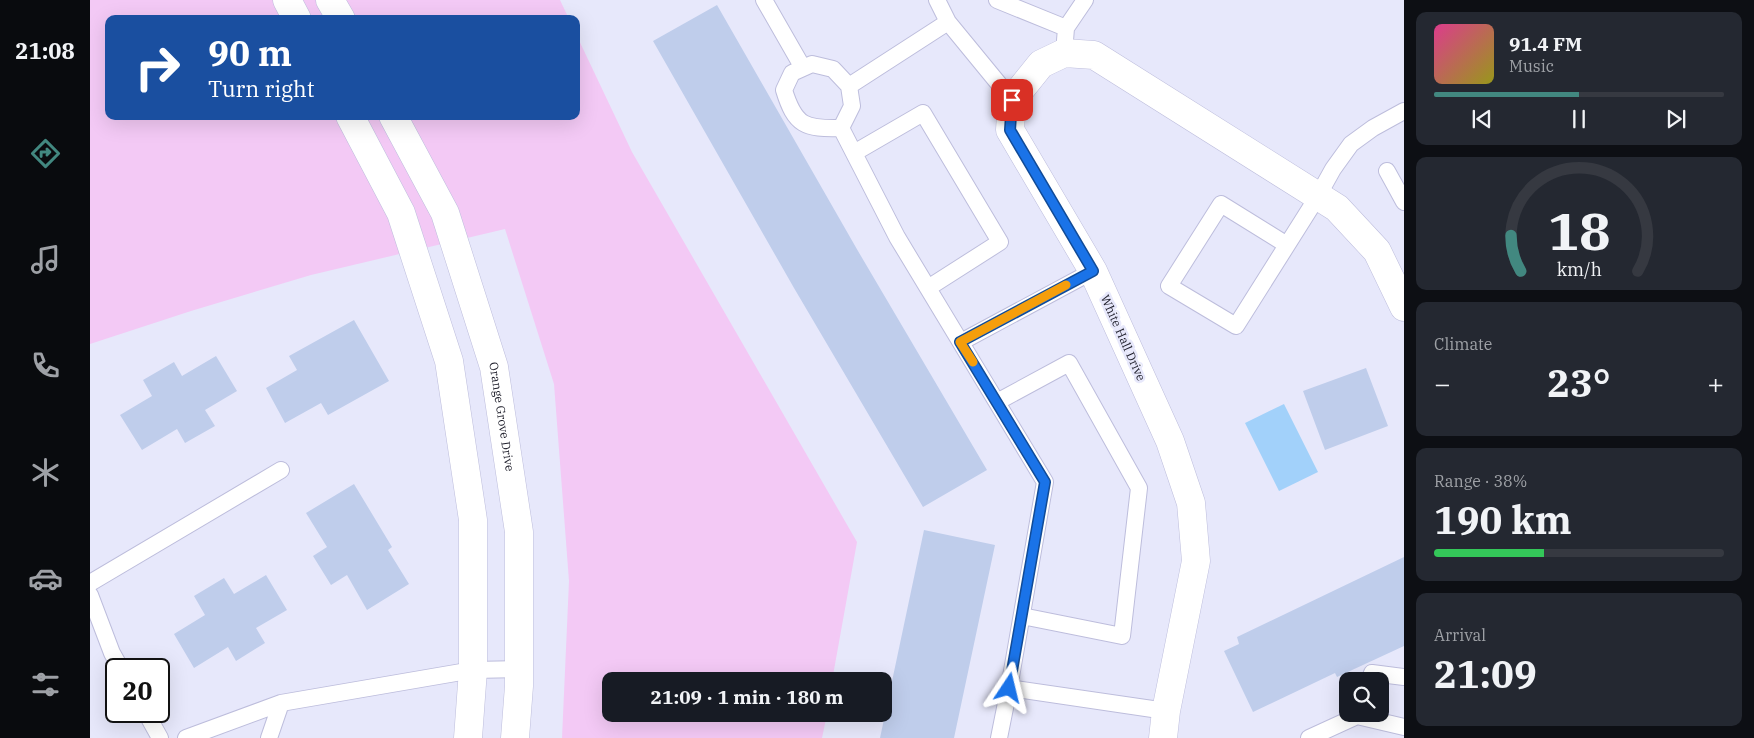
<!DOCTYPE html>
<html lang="en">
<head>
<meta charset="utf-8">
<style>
	:root { --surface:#171b24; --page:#242831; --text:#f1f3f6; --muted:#9ea1a6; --line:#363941; --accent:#428880 }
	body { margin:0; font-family:"IBM Plex Serif",serif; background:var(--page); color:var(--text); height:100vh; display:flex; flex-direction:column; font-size:19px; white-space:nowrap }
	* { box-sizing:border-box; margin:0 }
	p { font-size:16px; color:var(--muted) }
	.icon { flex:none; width:28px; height:28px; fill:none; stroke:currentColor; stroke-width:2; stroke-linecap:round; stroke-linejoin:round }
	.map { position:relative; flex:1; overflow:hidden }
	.panel { display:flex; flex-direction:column; gap:12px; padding:12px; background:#0d0f14; width:350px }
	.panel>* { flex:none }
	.banner { position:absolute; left:15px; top:15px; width:475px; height:105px; border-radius:10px; box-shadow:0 5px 20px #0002; background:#1a4fa0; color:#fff; overflow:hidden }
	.buttons { position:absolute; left:1249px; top:672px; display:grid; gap:10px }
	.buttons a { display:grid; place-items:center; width:50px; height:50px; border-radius:10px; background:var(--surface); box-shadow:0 5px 20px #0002; font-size:25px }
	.speed { position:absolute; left:15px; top:658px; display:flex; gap:10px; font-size:25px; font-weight:700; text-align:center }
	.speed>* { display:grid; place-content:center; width:65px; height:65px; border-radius:50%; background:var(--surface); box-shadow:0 5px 20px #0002; line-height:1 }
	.speed .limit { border:2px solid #111; border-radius:8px; background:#fff; color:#111 }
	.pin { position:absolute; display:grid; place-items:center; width:42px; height:42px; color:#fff; margin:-21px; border-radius:10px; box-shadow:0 2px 8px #0006 }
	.me { position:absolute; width:55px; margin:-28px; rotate:10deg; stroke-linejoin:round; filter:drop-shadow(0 0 4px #0008) }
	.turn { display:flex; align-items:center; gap:18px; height:105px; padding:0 20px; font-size:22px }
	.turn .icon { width:65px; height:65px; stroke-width:2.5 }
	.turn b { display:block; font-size:35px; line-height:42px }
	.big { font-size:38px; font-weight:700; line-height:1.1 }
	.panel .card { flex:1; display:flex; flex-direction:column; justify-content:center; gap:8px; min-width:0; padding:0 18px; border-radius:10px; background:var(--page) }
	.panel .dial { align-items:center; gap:0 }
	.dial svg { height:130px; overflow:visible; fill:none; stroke:var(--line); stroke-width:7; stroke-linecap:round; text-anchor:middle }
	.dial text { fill:var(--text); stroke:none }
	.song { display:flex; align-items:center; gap:15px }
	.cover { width:60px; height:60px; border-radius:8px; background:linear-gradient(135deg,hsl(330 70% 55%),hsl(60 70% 35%)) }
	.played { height:5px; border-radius:2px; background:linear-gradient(90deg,var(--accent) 50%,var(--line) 50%) }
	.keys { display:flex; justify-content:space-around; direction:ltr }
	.heat { display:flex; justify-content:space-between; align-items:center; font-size:28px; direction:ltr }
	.charge { height:8px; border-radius:4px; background:linear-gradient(90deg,#34c759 38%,var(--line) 0) }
	.trip { position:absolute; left:512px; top:672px; width:290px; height:50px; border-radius:10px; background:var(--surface); box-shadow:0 5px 20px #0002; font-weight:700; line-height:50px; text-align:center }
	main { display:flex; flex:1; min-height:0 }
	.menu { display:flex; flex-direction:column; width:90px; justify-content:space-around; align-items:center; background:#090b0e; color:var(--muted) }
	.menu .icon { width:35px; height:35px }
	.menu .on { color:var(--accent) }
	.menu b { font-size:22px; color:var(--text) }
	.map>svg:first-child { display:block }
	.green { fill:#f3c9f5 }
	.water { fill:#a2d1fa }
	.building { fill:#bfcdeb }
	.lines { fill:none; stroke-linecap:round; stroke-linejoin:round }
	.lane-casing { stroke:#bdbddc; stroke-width:18 }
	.street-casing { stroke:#bdbddc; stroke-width:29 }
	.lane { stroke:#fff; stroke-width:16 }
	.street { stroke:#fff; stroke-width:28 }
	.route-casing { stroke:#114b97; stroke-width:12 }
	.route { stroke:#1a73e8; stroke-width:9 }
	.slow { stroke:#f59e0b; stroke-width:9 }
	.labels { text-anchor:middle; stroke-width:5; stroke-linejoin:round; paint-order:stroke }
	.street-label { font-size:12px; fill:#21212d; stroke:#e7e8fb }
</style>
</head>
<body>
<main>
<nav class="menu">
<b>21:08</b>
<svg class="icon on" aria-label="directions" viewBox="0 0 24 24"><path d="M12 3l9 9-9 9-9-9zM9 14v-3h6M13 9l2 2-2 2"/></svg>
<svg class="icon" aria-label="music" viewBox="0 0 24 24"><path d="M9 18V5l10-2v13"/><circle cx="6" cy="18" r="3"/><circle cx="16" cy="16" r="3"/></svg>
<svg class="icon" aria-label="phone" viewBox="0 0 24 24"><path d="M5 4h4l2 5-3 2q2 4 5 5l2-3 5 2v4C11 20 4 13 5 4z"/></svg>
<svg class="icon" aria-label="climate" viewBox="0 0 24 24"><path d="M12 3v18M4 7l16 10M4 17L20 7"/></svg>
<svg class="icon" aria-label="car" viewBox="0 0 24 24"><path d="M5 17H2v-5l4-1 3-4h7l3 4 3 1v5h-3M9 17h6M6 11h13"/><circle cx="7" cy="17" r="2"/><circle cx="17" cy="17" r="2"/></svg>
<svg class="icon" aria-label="filters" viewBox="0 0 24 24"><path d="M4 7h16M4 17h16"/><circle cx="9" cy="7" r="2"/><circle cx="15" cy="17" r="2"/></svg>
</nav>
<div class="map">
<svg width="1314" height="738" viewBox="0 0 1314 738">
	<rect width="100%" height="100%" fill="#e7e8fb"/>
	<path class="green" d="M0,0H470L479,19H19V116H486V34L542,152L767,542L742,681H521V714H737L732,738H472L479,581L464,384L415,229L221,275L101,311L0,344Z"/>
	<path class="water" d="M1194,404L1228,472L1189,491L1155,423Z"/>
	<path class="building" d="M627,5L768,251L897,470L833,507L704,288L563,41Z
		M264,320L299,381L238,415L231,403L195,423L176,388L207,370L199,356Z
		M126,356L147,391L115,410L125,426L95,443L87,429L52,450L30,415L62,396L53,380L84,362L92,376Z
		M1276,368L1298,426L1235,450L1213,391Z
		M264,484L302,547L298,550L319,584L277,610L257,575L241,585L223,556L237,547L216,513Z
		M834,530L905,545L864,738H790Z
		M1314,557V646L1247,677L1245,673L1163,712L1134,651L1149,644L1147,637Z
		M176,575L197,610L166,628L175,643L146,661L138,647L104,668L84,634L115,615L104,596L134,578L144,594Z"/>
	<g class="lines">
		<g class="lane-casing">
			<path id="lane" d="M674,0L713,68
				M847,0L858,22
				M907,0L976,28L974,53
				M976,28L995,0
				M751,128C715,129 705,126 694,90L702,73L722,64L743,69L759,86
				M764,153L833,113L910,242L838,288
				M1297,171L1314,202
				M1197,245L1131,204L1079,286L1146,326L1228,196L1243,169L1261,144L1283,128L1314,111
				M871,342L1003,271
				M907,402L979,363L1049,488L1032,636L932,616
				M0,583L191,470
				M0,595L22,653L31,669
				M1279,681L1282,673L1314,677
				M919,688L1076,711
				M55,711L70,738
				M96,738L191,703L383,670L429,669
				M179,738L191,703
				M909,738L919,688L955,482L807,237L751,128L762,106L759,86L858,22L922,100
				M1219,738L1267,716L1314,727"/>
		</g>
		<g class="street-casing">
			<g id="street">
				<path d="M197,0L207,19"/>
				<path d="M240,0L251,19"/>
				<path d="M260,116L311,213L359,361L383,520V670L378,738"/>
				<path id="s1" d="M303,116L355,213L404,367L429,532V686L425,738"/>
				<path d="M1073,738L1076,711L1106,561L1101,503L1080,441L1003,271L920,130L922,100L951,64L974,53L1004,55L1247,208L1287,251L1314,307"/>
			</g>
		</g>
		<use href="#lane" class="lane"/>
		<use href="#street" class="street"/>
	</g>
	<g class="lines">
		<g class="route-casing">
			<path id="route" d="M919,688L955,482L870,342L1003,271L920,130L922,100"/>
		</g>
		<use href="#route" class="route"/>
		<path class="slow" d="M883,362L870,342L976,285"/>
	</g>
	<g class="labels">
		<g class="street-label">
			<text transform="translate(1033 338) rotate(66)" y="4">White Hall Drive</text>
			<text dy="4" stroke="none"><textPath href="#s1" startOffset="322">Orange Grove Drive</textPath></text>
		</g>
	</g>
</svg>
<div class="buttons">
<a><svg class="icon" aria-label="search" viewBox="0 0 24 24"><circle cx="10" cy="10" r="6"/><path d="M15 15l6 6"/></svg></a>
</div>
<div class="speed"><div class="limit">20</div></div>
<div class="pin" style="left:922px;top:100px;background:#d93025"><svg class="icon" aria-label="arrive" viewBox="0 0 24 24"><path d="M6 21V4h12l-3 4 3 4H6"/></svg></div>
<svg class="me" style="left:919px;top:688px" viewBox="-20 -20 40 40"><path d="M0-17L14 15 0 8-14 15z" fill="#1a73e8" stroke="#fff" stroke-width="4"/></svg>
<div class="trip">21:09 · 1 min · 180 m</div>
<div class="banner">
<div class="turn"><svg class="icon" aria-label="right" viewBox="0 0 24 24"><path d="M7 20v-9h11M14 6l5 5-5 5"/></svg><div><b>90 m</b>Turn right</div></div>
</div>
</div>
<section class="panel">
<div class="card">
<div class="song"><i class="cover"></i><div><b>91.4 FM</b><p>Music</p></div></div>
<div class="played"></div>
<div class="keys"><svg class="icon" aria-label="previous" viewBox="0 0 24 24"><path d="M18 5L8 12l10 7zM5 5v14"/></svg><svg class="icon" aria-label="pause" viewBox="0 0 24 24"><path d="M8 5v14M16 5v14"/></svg><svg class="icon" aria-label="next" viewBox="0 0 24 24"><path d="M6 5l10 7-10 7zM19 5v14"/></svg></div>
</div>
<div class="card dial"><svg viewBox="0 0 100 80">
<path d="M14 69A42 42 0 1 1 86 69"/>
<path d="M14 69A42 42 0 0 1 8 47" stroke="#428880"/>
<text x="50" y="56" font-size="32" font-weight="700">18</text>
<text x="50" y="72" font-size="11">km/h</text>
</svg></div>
<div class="card"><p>Climate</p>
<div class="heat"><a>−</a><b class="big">23°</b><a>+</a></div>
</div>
<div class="card"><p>Range · 38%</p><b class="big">190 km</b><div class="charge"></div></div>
<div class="card"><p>Arrival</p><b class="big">21:09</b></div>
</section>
</main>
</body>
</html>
